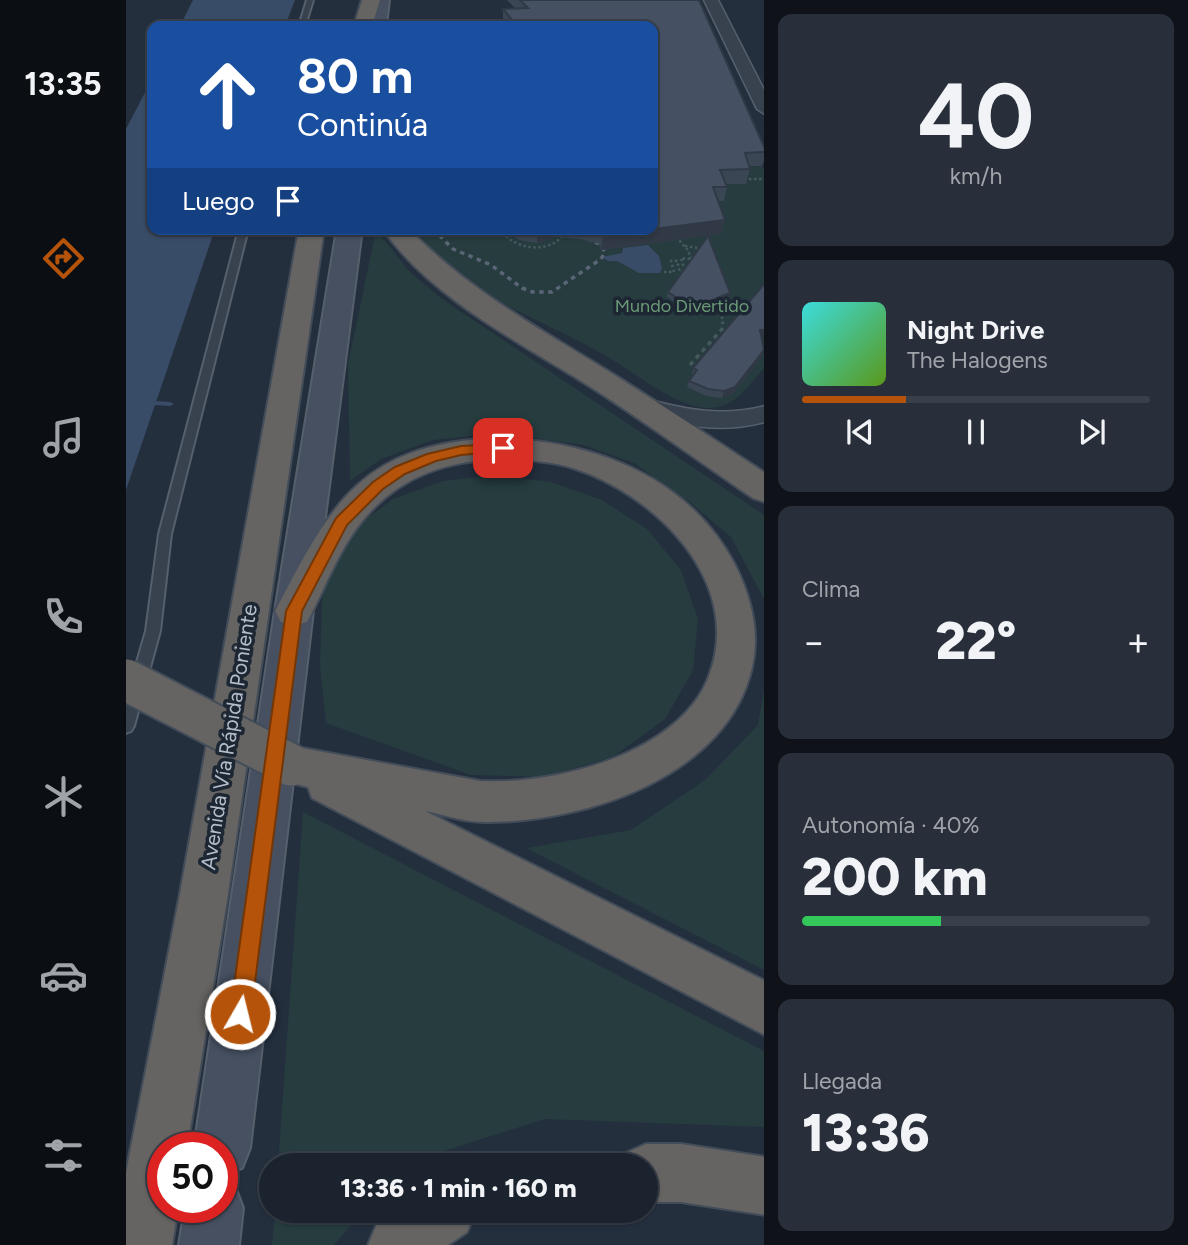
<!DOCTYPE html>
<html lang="es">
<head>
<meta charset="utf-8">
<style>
	:root { --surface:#1b232e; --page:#282f3a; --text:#f1f3f6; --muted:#a0a4aa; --line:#39404a; --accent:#b45309 }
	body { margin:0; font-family:Figtree,sans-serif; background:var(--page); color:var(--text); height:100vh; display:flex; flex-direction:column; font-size:26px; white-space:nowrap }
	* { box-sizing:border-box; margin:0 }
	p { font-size:23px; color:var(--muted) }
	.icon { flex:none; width:38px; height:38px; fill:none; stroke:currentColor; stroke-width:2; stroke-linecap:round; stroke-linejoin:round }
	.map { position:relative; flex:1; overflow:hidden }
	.details { display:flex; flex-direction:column; gap:14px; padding:14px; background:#0f1319; width:424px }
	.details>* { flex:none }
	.top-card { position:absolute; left:21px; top:21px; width:511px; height:214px; border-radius:14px; box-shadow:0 2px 5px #0004,0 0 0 2px var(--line); background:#1a4fa0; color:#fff; overflow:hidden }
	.speed { position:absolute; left:21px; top:1132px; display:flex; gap:14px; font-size:35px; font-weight:700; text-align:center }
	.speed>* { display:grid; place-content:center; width:91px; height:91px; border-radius:50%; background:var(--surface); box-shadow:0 2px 5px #0004,0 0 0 2px var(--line); line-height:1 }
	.speed .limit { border:10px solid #d22; background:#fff; color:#111 }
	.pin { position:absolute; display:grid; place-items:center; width:60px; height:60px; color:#fff; margin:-30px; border-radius:14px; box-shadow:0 4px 10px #0006 }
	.me { position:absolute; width:77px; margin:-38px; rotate:8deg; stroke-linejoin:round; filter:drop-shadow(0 0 5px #0008) }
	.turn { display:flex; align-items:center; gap:24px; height:147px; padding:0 35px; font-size:32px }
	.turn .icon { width:91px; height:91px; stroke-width:2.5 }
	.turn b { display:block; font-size:49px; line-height:60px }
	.then { display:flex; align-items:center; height:66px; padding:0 35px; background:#0003; gap:14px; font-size:26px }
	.big { font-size:52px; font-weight:800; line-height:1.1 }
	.details .tile { flex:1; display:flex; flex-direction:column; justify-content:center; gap:10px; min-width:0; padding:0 24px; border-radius:14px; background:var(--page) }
	.details .dial { align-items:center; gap:0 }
	.dial b { font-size:91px; line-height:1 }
	.song { display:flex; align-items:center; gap:21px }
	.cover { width:84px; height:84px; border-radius:10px; background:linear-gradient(135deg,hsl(180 70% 55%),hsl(90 70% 35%)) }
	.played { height:7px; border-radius:4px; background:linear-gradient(90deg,var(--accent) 30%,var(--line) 30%) }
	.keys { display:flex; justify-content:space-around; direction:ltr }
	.heat { display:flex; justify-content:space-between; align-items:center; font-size:38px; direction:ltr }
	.charge { height:10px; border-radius:5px; background:linear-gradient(90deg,#34c759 40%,var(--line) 0) }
	.trip { position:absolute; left:133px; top:1153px; width:399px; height:70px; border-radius:35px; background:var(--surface); box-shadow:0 2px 5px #0004,0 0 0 2px var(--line); font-weight:800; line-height:70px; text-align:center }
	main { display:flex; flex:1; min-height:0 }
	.tab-bar { display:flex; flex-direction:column; width:126px; justify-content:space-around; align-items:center; background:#0b0e12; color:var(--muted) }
	.tab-bar .icon { width:49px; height:49px }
	.tab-bar .selected { color:var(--accent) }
	.tab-bar b { font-size:32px; color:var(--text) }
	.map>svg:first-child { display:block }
	.green { fill:#263c3f }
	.water { fill:#394c67 }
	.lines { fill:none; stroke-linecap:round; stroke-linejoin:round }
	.stream { fill:#394c67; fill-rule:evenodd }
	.service-casing { stroke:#565f6c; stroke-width:4 }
	.minor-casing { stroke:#565f6c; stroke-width:3 }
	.secondary-casing { stroke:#565f6c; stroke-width:4 }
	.trunk-casing { stroke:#434c59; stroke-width:4 }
	.path-far1 { stroke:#44595c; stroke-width:2.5; stroke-dasharray:2.5 2.5; stroke-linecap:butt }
	.path { stroke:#44595c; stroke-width:3.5; stroke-dasharray:4.5 4.5; stroke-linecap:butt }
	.service { fill:#38414e; fill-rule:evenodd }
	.minor { fill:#38414e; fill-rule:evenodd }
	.secondary { fill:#465061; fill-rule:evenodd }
	.trunk { fill:#656462; fill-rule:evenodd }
	.rail { stroke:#5a6575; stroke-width:3.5; stroke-dasharray:4.5 4.5; stroke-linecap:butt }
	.trunk-bridge-casing { stroke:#434c59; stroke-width:45; stroke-linecap:butt }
	.trunk-bridge { stroke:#656462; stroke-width:41 }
	.wall { fill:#3b4654 }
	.shaded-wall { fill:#303945 }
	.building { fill:#455162; stroke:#303945; stroke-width:2 }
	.route { fill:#b45309; stroke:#753606; stroke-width:2 }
	.labels { text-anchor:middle; stroke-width:7; stroke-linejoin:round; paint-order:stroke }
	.far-park-label { font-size:18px; fill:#6b9a76; stroke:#1d2633 }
	.street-label { font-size:21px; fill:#b4bcc9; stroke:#1d2633 }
</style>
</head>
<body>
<main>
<nav class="tab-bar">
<b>13:35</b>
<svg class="icon selected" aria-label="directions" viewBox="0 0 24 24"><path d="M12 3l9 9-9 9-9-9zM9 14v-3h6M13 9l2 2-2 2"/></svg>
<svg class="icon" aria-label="music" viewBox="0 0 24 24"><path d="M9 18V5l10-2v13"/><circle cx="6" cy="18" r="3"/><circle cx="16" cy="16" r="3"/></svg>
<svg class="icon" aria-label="phone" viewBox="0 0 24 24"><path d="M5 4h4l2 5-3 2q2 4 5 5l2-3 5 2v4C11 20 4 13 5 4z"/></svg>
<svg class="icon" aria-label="climate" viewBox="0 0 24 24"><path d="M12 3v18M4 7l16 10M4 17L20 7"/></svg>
<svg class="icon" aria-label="car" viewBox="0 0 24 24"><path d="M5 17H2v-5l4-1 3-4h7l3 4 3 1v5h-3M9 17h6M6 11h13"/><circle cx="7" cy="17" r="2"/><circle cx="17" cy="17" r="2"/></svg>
<svg class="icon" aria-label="filters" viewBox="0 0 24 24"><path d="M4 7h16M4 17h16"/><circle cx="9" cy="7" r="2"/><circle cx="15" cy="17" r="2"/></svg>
</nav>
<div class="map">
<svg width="639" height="1245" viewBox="0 0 639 1245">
	<rect width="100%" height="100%" fill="#242f3e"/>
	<path class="green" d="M636,166L639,171L638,368C622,386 610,407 584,408C550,409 505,369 475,353C431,328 384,311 342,282C321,268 305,249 289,229H527L569,167Z
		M250,230L284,272L316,299L638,515V599L605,537L566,504L508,463L457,445L373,433L307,440L255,459L224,481L222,364Z
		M370,475L425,482L476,500L521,529L555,570L572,619L567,670L539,719L487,757L419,777L345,775L200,723L194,665L197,568L226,529L267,499L317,481Z
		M638,689V970L400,848L505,830L579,780L632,725Z
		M177,812L638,1051V1127L419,1119L321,1150L298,1165H152Z
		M149,1211H237L208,1245H146Z"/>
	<path class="water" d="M67,0H169L159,26H54Z
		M26,79V229H89L0,490V129Z
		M522,245L533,256L536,268L534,273H513L491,261H482L476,257L496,253L497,248Z"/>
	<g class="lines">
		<path class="stream" d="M0,399L44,402L48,404L44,406L0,403Z"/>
		<g class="service-casing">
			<path id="service" d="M181,0H187L179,26H173Z
				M113,229H122L45,534L34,631L8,726L5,731L0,733V700L20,631L33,534Z"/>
		</g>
		<g class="minor-casing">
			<path id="minor" d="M578,0H592L639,92V114L631,109Z
				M520,399C562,410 596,417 639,406V422C593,434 555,426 512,412L508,407L512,402Z"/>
		</g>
		<g class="secondary-casing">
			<path id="secondary" d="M245,0H263L260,26H242Z
				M211,229H236L187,611L124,1148L116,1168L96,1176V1148H68L149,611Z
				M96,1182L109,1187L117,1208L113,1245H53L59,1208H96Z"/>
		</g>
		<g class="trunk-casing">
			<path id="trunk" d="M236,0H254L246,26H228Z
				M173,229H198L102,894L61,1148H37V1208H52L46,1245H0V1173L54,894Z
				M257,229H283C341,289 412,328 482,371C535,404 587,439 639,473V502L627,498C574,462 522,424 468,389C399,345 305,299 257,229Z
				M369,438C465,440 562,475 609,565C625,597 634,632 626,667C602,776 460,822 362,822C341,823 320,815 299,811L639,981V1035L186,798L182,787L150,779L143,765L150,751L165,746L354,781C429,785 554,754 583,676C619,582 529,494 447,468C428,462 405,460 384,460C332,458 282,472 245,511C215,542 201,585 181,622L168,626L155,622L149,611C206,503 234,445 369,438Z
				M520,1144H555L639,1157V1215L555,1202H520V1166H494L500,1153Z
				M269,1211H349L341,1232L322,1245H242L251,1224Z"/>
		</g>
		<path class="path-far1" d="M618,179H639
			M373,229C389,251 428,256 441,229
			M550,237L562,250L567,265
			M559,246L572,248L574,255
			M538,272H548L545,261H551L554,272H559L555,258L565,259
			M592,297L612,309
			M597,324L595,312L601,304"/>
		<path class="path" d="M564,365L597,328L596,323"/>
		<use href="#service" class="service"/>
		<use href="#minor" class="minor"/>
		<use href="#secondary" class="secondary"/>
		<use href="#trunk" class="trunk"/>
		<path class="rail" d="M307,229L327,249L365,265L396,288L407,292H426L475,259L479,252L474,244L462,239"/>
		<g class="trunk-bridge-casing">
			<path id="trunk-bridge" d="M0,680L165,765"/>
		</g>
		<use href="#trunk-bridge" class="trunk-bridge"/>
	</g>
	<path class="wall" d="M381,0H573L639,149V158L636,166H623L624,169L620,184H600L601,187L598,201H592L599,220L595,234L475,250L474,244L454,239L431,237L411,243L393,240L382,233L381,229H527L377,21V9L389,8Z
		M639,283V336H636L638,350L636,357L607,394L596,398L580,396L561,387L563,381L567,375H566L567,368Z
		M542,292L603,298L565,314L541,297Z"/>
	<path class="shaded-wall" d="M599,220L595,234L475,250L477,235Z
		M412,229H432L431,237L411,243Z
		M604,293L603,298L565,314L566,308Z
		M634,330H639V336L632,337Z
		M638,350L636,357L607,394L596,398L598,391Z"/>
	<path class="building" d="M394,0H573L639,149V152L619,153L624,169L594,170L601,187H587L599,220L527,229V26H354L387,21L377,9L402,8Z
		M476,229H524L477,235Z
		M582,236L604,293L566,308L542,292Z
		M639,283V330H634L638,350L609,387L598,391L582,389L563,381L571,370L567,368Z"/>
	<path class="route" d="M377,444L384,448L382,451L335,455L310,461L279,474L257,489L221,525L176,611L125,1014L122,1021L114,1025L107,1021L104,1014L160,611L210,518L247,482L269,467L301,454L335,446Z"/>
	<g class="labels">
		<g class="far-park-label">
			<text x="556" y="312">Mundo Divertido</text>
		</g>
		<g class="street-label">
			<text transform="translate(103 737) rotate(-81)" y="7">Avenida Vía Rápida Poniente</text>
		</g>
	</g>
</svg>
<div class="speed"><div class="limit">50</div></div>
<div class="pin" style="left:377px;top:448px;background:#d93025"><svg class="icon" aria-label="arrive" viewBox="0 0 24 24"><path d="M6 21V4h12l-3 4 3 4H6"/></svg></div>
<svg class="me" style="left:114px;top:1014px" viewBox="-20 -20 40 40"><circle r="17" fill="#b45309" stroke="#fff" stroke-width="3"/><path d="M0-11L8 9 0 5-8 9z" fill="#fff"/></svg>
<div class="trip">13:36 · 1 min · 160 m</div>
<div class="top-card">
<div class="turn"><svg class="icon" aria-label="ahead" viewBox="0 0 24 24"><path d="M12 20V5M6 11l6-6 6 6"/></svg><div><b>80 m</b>Continúa</div></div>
<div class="then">Luego<svg class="icon" aria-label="arrive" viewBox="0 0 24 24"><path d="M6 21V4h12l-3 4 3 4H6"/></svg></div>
</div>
</div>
<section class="details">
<div class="tile dial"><b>40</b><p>km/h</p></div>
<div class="tile">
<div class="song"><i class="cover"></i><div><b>Night Drive</b><p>The Halogens</p></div></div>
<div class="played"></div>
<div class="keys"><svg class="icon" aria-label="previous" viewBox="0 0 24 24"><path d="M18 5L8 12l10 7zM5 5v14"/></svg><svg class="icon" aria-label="pause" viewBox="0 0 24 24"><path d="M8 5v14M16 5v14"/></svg><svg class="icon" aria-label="next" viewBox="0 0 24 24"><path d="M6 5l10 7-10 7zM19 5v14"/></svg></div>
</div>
<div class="tile"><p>Clima</p>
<div class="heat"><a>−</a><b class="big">22°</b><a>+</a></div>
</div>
<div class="tile"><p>Autonomía · 40%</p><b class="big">200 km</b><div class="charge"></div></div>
<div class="tile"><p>Llegada</p><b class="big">13:36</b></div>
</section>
</main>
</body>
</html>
